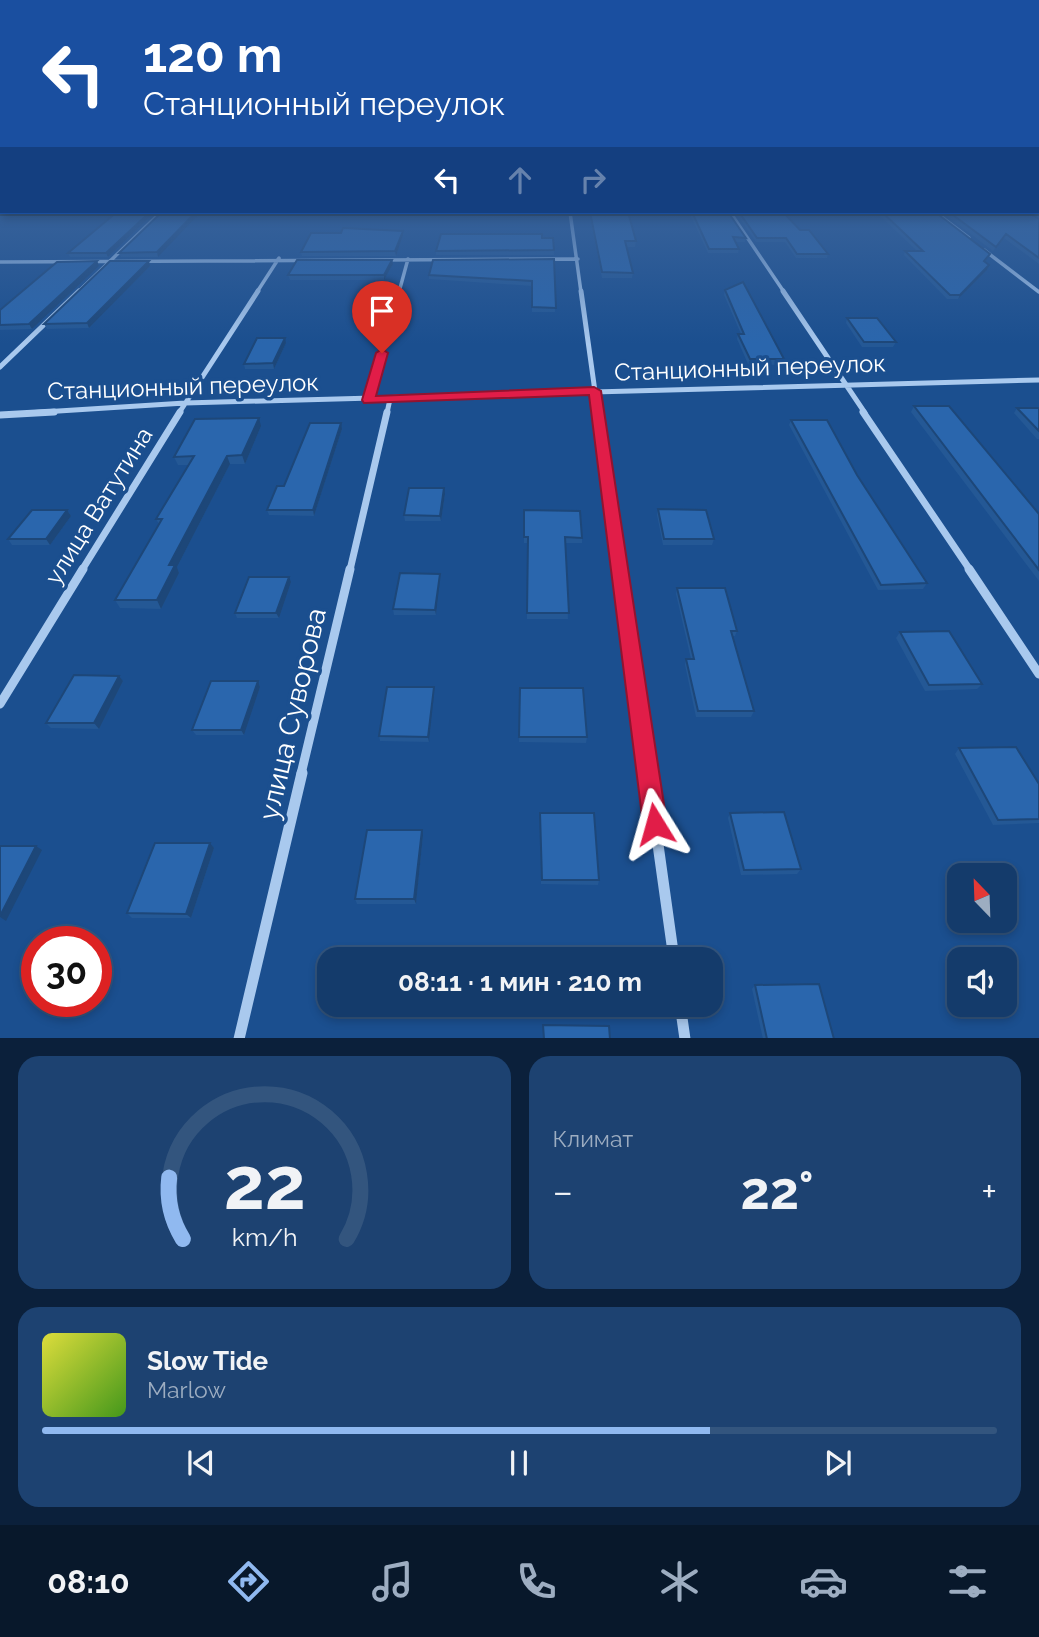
<!DOCTYPE html>
<html lang="ru">
<head>
<meta charset="utf-8">
<style>
	:root { --surface:#143b6b; --page:#1d4271; --text:#f1f3f6; --muted:#9dadc1; --line:#33557e; --accent:#90b9f0 }
	body { margin:0; font-family:Raleway,sans-serif; background:var(--page); color:var(--text); height:100vh; display:flex; flex-direction:column; font-size:26px; white-space:nowrap }
	* { box-sizing:border-box; margin:0 }
	p { font-size:23px; color:var(--muted) }
	.icon { flex:none; width:38px; height:38px; fill:none; stroke:currentColor; stroke-width:2; stroke-linecap:round; stroke-linejoin:round }
	.map { position:relative; height:1038px; overflow:hidden }
	.panel { display:flex; flex-direction:column; gap:18px; padding:18px; background:#0b203b; flex:1 }
	.panel>* { flex:none }
	.banner { position:absolute; left:0px; top:0px; width:1040px; height:214px; box-shadow:0 4px 10px #0003,0 0 0 2px var(--line); background:#1a4fa0; color:#fff; overflow:hidden }
	.needle { width:46px; rotate:337deg }
	.buttons { position:absolute; left:947px; top:863px; display:grid; gap:14px }
	.buttons a { display:grid; place-items:center; width:70px; height:70px; border-radius:14px; background:var(--surface); box-shadow:0 4px 10px #0003,0 0 0 2px var(--line); font-size:35px }
	.speed { position:absolute; left:21px; top:926px; display:flex; gap:14px; font-size:35px; font-weight:700; text-align:center }
	.speed>* { display:grid; place-content:center; width:91px; height:91px; border-radius:50%; background:var(--surface); box-shadow:0 4px 10px #0003,0 0 0 2px var(--line); line-height:1 }
	.speed .limit { border:10px solid #d22; background:#fff; color:#111 }
	.pin { position:absolute; display:grid; place-items:center; width:60px; height:60px; color:#fff; margin:-72px -30px; border-radius:50% 50% 50% 0; rotate:-45deg; box-shadow:0 0 7px #0007 }
	.pin .icon { rotate:45deg }
	.me { position:absolute; width:77px; margin:-38px; rotate:352deg; stroke-linejoin:round; filter:drop-shadow(0 0 5px #0008) }
	.turn { display:flex; align-items:center; gap:24px; height:147px; padding:0 28px; font-size:32px }
	.turn .icon { width:91px; height:91px; stroke-width:2.5 }
	.turn b { display:block; font-size:49px; line-height:60px }
	.lanes { display:flex; align-items:center; height:66px; padding:0 28px; background:#0003; justify-content:center; gap:35px; direction:ltr }
	.lanes .off { opacity:.35 }
	.big { font-size:52px; font-weight:700; line-height:1.1 }
	.panel .widget { flex:1; display:flex; flex-direction:column; justify-content:center; gap:10px; min-width:0; padding:0 24px; border-radius:21px; background:var(--page) }
	.panel .dial { align-items:center; gap:0 }
	.dial svg { height:182px; overflow:visible; fill:none; stroke:var(--line); stroke-width:7; stroke-linecap:round; text-anchor:middle }
	.dial text { fill:var(--text); stroke:none }
	.song { display:flex; align-items:center; gap:21px }
	.cover { width:84px; height:84px; border-radius:10px; background:linear-gradient(135deg,hsl(60 70% 55%),hsl(100 70% 35%)) }
	.played { height:7px; border-radius:4px; background:linear-gradient(90deg,var(--accent) 70%,var(--line) 70%) }
	.keys { display:flex; justify-content:space-around; direction:ltr }
	.heat { display:flex; justify-content:space-between; align-items:center; font-size:38px; direction:ltr }
	.panel .tiles { flex:1; display:grid; gap:18px; grid-template-columns:1fr 1fr }
	.widget:last-child { grid-column:span 2 }
	.trip { position:absolute; left:317px; top:947px; width:406px; height:70px; border-radius:21px; background:var(--surface); box-shadow:0 4px 10px #0003,0 0 0 2px var(--line); font-weight:700; line-height:70px; text-align:center }
	.dock { display:flex; height:112px; justify-content:space-around; align-items:center; background:#08182b; color:var(--muted) }
	.dock .icon { width:49px; height:49px }
	.dock .active { color:var(--accent) }
	.dock b { font-size:32px; color:var(--text) }
	.map>svg:first-child { display:block }
	.lines { fill:none; stroke-linecap:round; stroke-linejoin:round }
	.street-far4 { stroke:#a9c9ee; stroke-width:3.5 }
	.street-far3 { stroke:#a9c9ee; stroke-width:5 }
	.street-far2 { stroke:#a9c9ee; stroke-width:7 }
	.street-far1 { stroke:#a9c9ee; stroke-width:9 }
	.street { stroke:#a9c9ee; stroke-width:11 }
	.wall { fill:#245895 }
	.shaded-wall { fill:#1d4779 }
	.building { fill:#2a66ad; stroke:#1d4779; stroke-width:2 }
	.route { fill:#e11d48; stroke:#92132f; stroke-width:2 }
	.labels { text-anchor:middle; stroke-width:7; stroke-linejoin:round; paint-order:stroke }
	.street-label { font-size:24px; fill:#fff; stroke:#1b4f8f }
	.near-street-label { font-size:28px; fill:#fff; stroke:#1b4f8f }
</style>
</head>
<body>
<div class="map">
<svg width="1039" height="1039" viewBox="0 0 1039 1039">
	<rect width="100%" height="100%" fill="#1b4f8f"/>
	<g class="lines">
		<path class="street-far4" d="M570,212L581,292
			M730,212L784,292
			M935,212L969,238
			M984,250L1039,292
			M0,262L578,259
			M78,292L161,212
			M257,292L279,258
			M399,292L408,259"/>
		<path class="street-far3" d="M581,291L598,413
			M783,291L865,413
			M0,367L79,291
			M368,400L399,291
			M27,413L185,403L1039,380
			M179,413L258,291
			M387,413L390,399"/>
		<path class="street-far2" d="M598,412L620,570
			M863,412L970,570
			M0,415L54,412
			M82,570L180,412
			M350,570L387,412"/>
		<path class="street-far1" d="M620,569L648,774
			M969,569L1039,674
			M0,704L83,569
			M301,774L350,569"/>
		<path class="street" d="M648,773L674,959
			M680,1004L685,1039
			M239,1039L302,773"/>
	</g>
	<path class="wall" d="M117,212H155L108,257H70L68,253Z
		M162,212L158,257H121L119,253Z
		M589,212H628L636,241L635,247H627L633,273L632,278H602Z
		M689,212H728L746,238L745,242H735L739,249L738,253H708Z
		M735,212H783L800,230L828,254L827,258H796L785,242H756Z
		M876,212H935L990,254L985,262L989,265L987,270L958,299H947L904,255L905,251H917Z
		M942,212H1027L1039,219V264L1004,238L993,251Z
		M403,231V235L396,256H302L301,252L341,233Z
		M553,238L554,255H436V251Z
		M554,259L555,312H532V286L429,279V275Z
		M392,260L393,264L384,280H290L288,275Z
		M97,261L99,266L32,329L0,330V310Z
		M150,266L89,328L47,329L44,324Z
		M725,290L784,359L782,365L748,364L737,339L738,334H741L724,295Z
		M847,318L896,342L893,347H862L846,323Z
		M286,343L274,369H245L244,364Z
		M914,406L1039,514V581L911,412Z
		M1017,408H1039V439H1037L1014,413Z
		M791,420L857,475L927,583L923,589L878,590L789,425Z
		M261,426L245,464H230L177,567L179,573L161,609L120,608L115,600L159,524L156,519L189,465H178L174,457Z
		M342,429L314,516L269,515L267,510L284,486Z
		M445,494L441,521H405L404,515Z
		M658,509L714,539L712,545H663L657,515Z
		M67,510L71,516L50,545H12L8,539Z
		M524,510L582,538V543H565L568,619H527V543H524Z
		M440,579L436,615H394L393,609Z
		M291,582L279,618H237L235,613Z
		M677,588L737,631L735,636H732L754,711L751,717H696L685,665L686,659H691L676,594Z
		M900,632L982,684L977,689L925,691L896,638Z
		M119,676L123,681L99,729L51,728L46,723Z
		M258,681L260,687L244,735H196L192,730Z
		M520,688L587,737L586,743L519,742Z
		M434,693L429,742L380,741L379,736Z
		M959,748L1039,784V823L993,825L955,754Z
		M540,813L599,880L598,885L541,884Z
		M730,813L801,869L797,874L741,875L728,818Z
		M423,835L416,904H357L355,899Z
		M210,843L214,848L191,918H132L127,913Z
		M755,985L834,1039H763L752,989Z"/>
	<path class="shaded-wall" d="M150,212H155L108,257L106,253Z
		M196,212H201L158,257L157,252Z
		M403,231V235L396,256L395,251Z
		M392,260L393,264L384,280V275Z
		M97,261L99,266L32,329L29,324Z
		M149,261L150,266L89,328L87,323Z
		M989,265L987,270L958,299L960,295Z
		M285,338L286,343L274,369L273,363Z
		M259,418L261,426L245,464L242,455Z
		M341,423L342,429L314,516L313,510Z
		M227,456L230,464L177,567L179,573L161,609L157,600L169,565Z
		M444,488L445,494L441,521L440,516Z
		M67,510L71,516L50,545L46,539Z
		M440,574V579L436,615L435,610Z
		M289,577L291,582L279,618L276,613Z
		M119,676L123,681L99,729L94,723Z
		M258,681L260,687L244,735L241,730Z
		M434,687V693L429,742L428,737Z
		M422,830L423,835L416,904L414,899Z
		M210,843L214,848L191,918L186,914Z
		M36,846L42,850L6,921L0,917V916Z"/>
	<path class="building" d="M117,212H150L106,253H68Z
		M162,212H196L157,252L119,253Z
		M590,212H628L636,241H625L633,273L602,272Z
		M692,212H728L746,238L733,237L739,249H709Z
		M739,212H783L800,230H809L828,254H797L786,238H757Z
		M882,212H935L990,254L984,261L989,265L960,295H950L905,251H923Z
		M949,212H1027L1039,219V258L1006,234L996,247Z
		M343,228L403,231L395,251L301,252L311,233H341Z
		M441,234H542V238H553L554,250L436,251Z
		M554,259L556,308L532,307V281L429,275L433,260Z
		M297,260H392L384,275H288Z
		M97,261L29,324L0,325V310L57,262Z
		M110,261H149L87,323L44,324Z
		M743,282L784,359H750L738,334H744L725,290Z
		M847,318H877L896,342H864Z
		M257,338H285L273,363L244,364Z
		M914,406H949L1039,514V570Z
		M1017,408H1039V431Z
		M259,418L242,455L227,456L169,565H175L157,600H115L162,519H156L194,456L174,457L195,419Z
		M791,420H827L857,475L927,583L881,585Z
		M310,423H341L313,510H267L277,486H284Z
		M409,488H444L440,516L404,515Z
		M658,509L706,510L714,539H664Z
		M32,510H67L46,539H8Z
		M524,510L580,511L582,538L565,537L569,613H527L528,537H524Z
		M400,573L440,574L435,610L393,609Z
		M249,577H289L276,613H235Z
		M677,588H725L737,631H731L754,711H698L686,659H694Z
		M949,631L982,684L929,685L900,632Z
		M74,675L119,676L94,723H46Z
		M211,681H258L241,730H192Z
		M387,687H434L428,737L379,736Z
		M520,688H583L587,737H519Z
		M1016,747L1039,784V819L998,820L959,748Z
		M784,812L801,869L744,870L730,813Z
		M540,813H594L599,880H542Z
		M367,830H422L414,899H355Z
		M155,843H210L186,914L127,913Z
		M0,846H36L0,916Z
		M819,984L834,1039H767L755,985Z
		M543,1025L609,1026L610,1039H544Z"/>
	<linearGradient id="sky" x2="0" y2="1"><stop stop-color="#0f2b4f"/><stop offset="0.58" stop-color="#39639b"/><stop offset="1" stop-color="#39639b" stop-opacity="0"/></linearGradient>
	<rect width="1039" height="344" fill="url(#sky)"/>
	<path class="route" d="M382,349L388,353L376,396L594,387L601,391L667,824L663,832L655,836L647,832L643,824L589,395L364,403L362,400L376,353Z"/>
	<g class="labels">
		<g class="street-label">
			<text transform="translate(750 368) rotate(-2)" y="8">Станционный переулок</text>
			<text transform="translate(183 387) rotate(-2)" y="8">Станционный переулок</text>
			<text transform="translate(99 506) rotate(-58)" y="8">улица Ватутина</text>
		</g>
		<g class="near-street-label">
			<text transform="translate(292 714) rotate(-77)" y="10">улица Суворова</text>
		</g>
	</g>
</svg>
<div class="buttons">
<a><svg class="needle" viewBox="-14 -14 28 28"><path d="M0-13l5 13h-10z" fill="#e53935"/><path d="M0 13l5-13h-10z" fill="#9dadc1"/></svg></a>
<a><svg class="icon" aria-label="sound" viewBox="0 0 24 24"><path d="M4 9h4l5-4v14l-5-4H4zM17 9q2 3 0 6"/></svg></a>
</div>
<div class="speed"><div class="limit">30</div></div>
<div class="pin" style="left:382px;top:353px;background:#d93025"><svg class="icon" aria-label="arrive" viewBox="0 0 24 24"><path d="M6 21V4h12l-3 4 3 4H6"/></svg></div>
<svg class="me" style="left:655px;top:824px" viewBox="-20 -20 40 40"><path d="M0-17L14 15 0 8-14 15z" fill="#e11d48" stroke="#fff" stroke-width="4"/></svg>
<div class="trip">08:11 · 1 мин · 210 m</div>
<div class="banner">
<div class="turn"><svg class="icon" aria-label="left" viewBox="0 0 24 24"><path d="M17 20v-9H6M10 6l-5 5 5 5"/></svg><div><b>120 m</b>Станционный переулок</div></div>
<div class="lanes"><svg class="icon" aria-label="left" viewBox="0 0 24 24"><path d="M17 20v-9H6M10 6l-5 5 5 5"/></svg><svg class="icon off" aria-label="ahead" viewBox="0 0 24 24"><path d="M12 20V5M6 11l6-6 6 6"/></svg><svg class="icon off" aria-label="right" viewBox="0 0 24 24"><path d="M7 20v-9h11M14 6l5 5-5 5"/></svg></div>
</div>
</div>
<section class="panel">
<div class="tiles">
<div class="widget dial"><svg viewBox="0 0 100 80">
<path d="M14 69A42 42 0 1 1 86 69"/>
<path d="M14 69A42 42 0 0 1 8 42" stroke="#90b9f0"/>
<text x="50" y="56" font-size="32" font-weight="700">22</text>
<text x="50" y="72" font-size="11">km/h</text>
</svg></div>
<div class="widget"><p>Климат</p>
<div class="heat"><a>−</a><b class="big">22°</b><a>+</a></div>
</div>
<div class="widget">
<div class="song"><i class="cover"></i><div><b>Slow Tide</b><p>Marlow</p></div></div>
<div class="played"></div>
<div class="keys"><svg class="icon" aria-label="previous" viewBox="0 0 24 24"><path d="M18 5L8 12l10 7zM5 5v14"/></svg><svg class="icon" aria-label="pause" viewBox="0 0 24 24"><path d="M8 5v14M16 5v14"/></svg><svg class="icon" aria-label="next" viewBox="0 0 24 24"><path d="M6 5l10 7-10 7zM19 5v14"/></svg></div>
</div>
</div>
</section>
<nav class="dock">
<b>08:10</b>
<svg class="icon active" aria-label="directions" viewBox="0 0 24 24"><path d="M12 3l9 9-9 9-9-9zM9 14v-3h6M13 9l2 2-2 2"/></svg>
<svg class="icon" aria-label="music" viewBox="0 0 24 24"><path d="M9 18V5l10-2v13"/><circle cx="6" cy="18" r="3"/><circle cx="16" cy="16" r="3"/></svg>
<svg class="icon" aria-label="phone" viewBox="0 0 24 24"><path d="M5 4h4l2 5-3 2q2 4 5 5l2-3 5 2v4C11 20 4 13 5 4z"/></svg>
<svg class="icon" aria-label="climate" viewBox="0 0 24 24"><path d="M12 3v18M4 7l16 10M4 17L20 7"/></svg>
<svg class="icon" aria-label="car" viewBox="0 0 24 24"><path d="M5 17H2v-5l4-1 3-4h7l3 4 3 1v5h-3M9 17h6M6 11h13"/><circle cx="7" cy="17" r="2"/><circle cx="17" cy="17" r="2"/></svg>
<svg class="icon" aria-label="filters" viewBox="0 0 24 24"><path d="M4 7h16M4 17h16"/><circle cx="9" cy="7" r="2"/><circle cx="15" cy="17" r="2"/></svg>
</nav>
</body>
</html>
